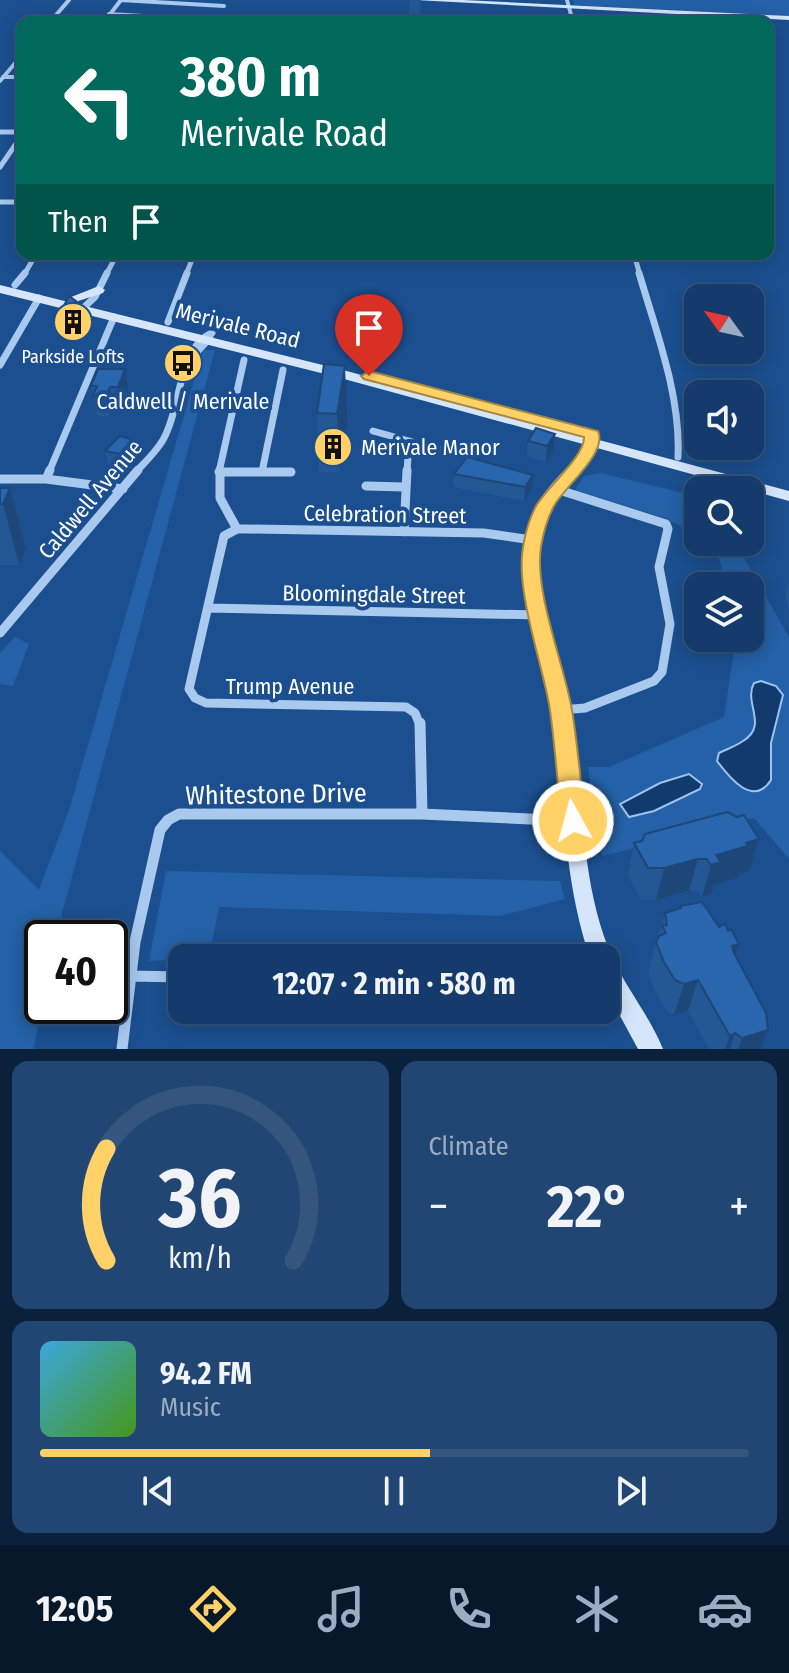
<!DOCTYPE html>
<html lang="en">
<head>
<meta charset="utf-8">
<style>
	:root { --surface:#143b6b; --page:#214673; --text:#f1f3f6; --muted:#9dadc1; --line:#33557e; --accent:#ffd166 }
	body { margin:0; font-family:"Fira Sans Condensed",sans-serif; background:var(--page); color:var(--text); height:100vh; display:flex; flex-direction:column; font-size:30px; white-space:nowrap }
	* { box-sizing:border-box; margin:0 }
	p { font-size:26px; color:var(--muted) }
	.icon { flex:none; width:44px; height:44px; fill:none; stroke:currentColor; stroke-width:2; stroke-linecap:round; stroke-linejoin:round }
	.map { position:relative; height:1049px; overflow:hidden }
	.panel { display:flex; flex-direction:column; gap:12px; padding:12px; background:#0b203b; flex:1 }
	.panel>* { flex:none }
	.banner { position:absolute; left:16px; top:16px; width:758px; height:244px; border-radius:16px; box-shadow:0 4px 20px #0003,0 0 0 2px var(--line); background:#00695c; color:#fff; overflow:hidden }
	.needle { width:52px; rotate:303deg }
	.controls { position:absolute; left:684px; top:284px; display:grid; gap:16px }
	.controls a { display:grid; place-items:center; width:80px; height:80px; border-radius:16px; background:var(--surface); box-shadow:0 4px 20px #0003,0 0 0 2px var(--line); font-size:40px }
	.speed { position:absolute; left:24px; top:920px; display:flex; gap:16px; font-size:40px; font-weight:700; text-align:center }
	.speed>* { display:grid; place-content:center; width:104px; height:104px; border-radius:50%; background:var(--surface); box-shadow:0 4px 20px #0003,0 0 0 2px var(--line); line-height:1 }
	.speed .limit { border:4px solid #111; border-radius:12px; background:#fff; color:#111 }
	.pin { position:absolute; display:grid; place-items:center; width:68px; height:68px; color:#fff; margin:-82px -34px; border-radius:50% 50% 50% 0; rotate:-45deg; box-shadow:0 0 8px #0007 }
	.pin .icon { rotate:45deg }
	.me { position:absolute; width:88px; margin:-44px; rotate:353deg; stroke-linejoin:round; filter:drop-shadow(0 0 6px #0008) }
	.turn { display:flex; align-items:center; gap:28px; height:168px; padding:0 32px; font-size:36px }
	.turn .icon { width:104px; height:104px; stroke-width:2.5 }
	.turn b { display:block; font-size:56px; line-height:68px }
	.then { display:flex; align-items:center; height:76px; padding:0 32px; background:#0003; gap:16px; font-size:30px }
	.big { font-size:60px; font-weight:700; line-height:1.1 }
	.panel .tile { flex:1; display:flex; flex-direction:column; justify-content:center; gap:12px; min-width:0; padding:0 28px; border-radius:16px; background:var(--page) }
	.panel .dial { align-items:center; gap:0 }
	.dial svg { height:208px; overflow:visible; fill:none; stroke:var(--line); stroke-width:7; stroke-linecap:round; text-anchor:middle }
	.dial text { fill:var(--text); stroke:none }
	.song { display:flex; align-items:center; gap:24px }
	.cover { width:96px; height:96px; border-radius:12px; background:linear-gradient(135deg,hsl(200 70% 55%),hsl(100 70% 35%)) }
	.played { height:8px; border-radius:4px; background:linear-gradient(90deg,var(--accent) 55%,var(--line) 55%) }
	.keys { display:flex; justify-content:space-around; direction:ltr }
	.heat { display:flex; justify-content:space-between; align-items:center; font-size:44px; direction:ltr }
	.panel .tiles { flex:1; display:grid; gap:12px; grid-template-columns:1fr 1fr }
	.tile:last-child { grid-column:span 2 }
	.trip { position:absolute; left:168px; top:944px; width:452px; height:80px; border-radius:16px; background:var(--surface); box-shadow:0 4px 20px #0003,0 0 0 2px var(--line); font-weight:700; line-height:80px; text-align:center }
	.menu { display:flex; height:128px; justify-content:space-around; align-items:center; background:#08182b; color:var(--muted) }
	.menu .icon { width:56px; height:56px }
	.menu .current { color:var(--accent) }
	.menu b { font-size:36px; color:var(--text) }
	.map>svg:first-child { display:block }
	.green { fill:#2461a8 }
	.water { fill:#123a6d; stroke:#9cc4f0; stroke-width:2 }
	.lines { fill:none; stroke-linecap:round; stroke-linejoin:round }
	.street-far4 { stroke:#a9c9ee; stroke-width:4 }
	.street-far3 { stroke:#a9c9ee; stroke-width:5 }
	.street-far2 { stroke:#a9c9ee; stroke-width:7 }
	.street-far1 { stroke:#a9c9ee; stroke-width:9 }
	.street { stroke:#a9c9ee; stroke-width:11 }
	.secondary { fill:#d6e6fa; fill-rule:evenodd }
	.wall { fill:#245895 }
	.shaded-wall { fill:#1d4779 }
	.building { fill:#2a66ad; stroke:#1d4779; stroke-width:2 }
	.route { fill:#ffd166; stroke:#a68842; stroke-width:2 }
	.labels { text-anchor:middle; stroke-width:8; stroke-linejoin:round; paint-order:stroke }
	.far-poi-label { font-size:18px; fill:#fff; stroke:#1b4f8f }
	.street-label { font-size:22px; fill:#fff; stroke:#1b4f8f }
	.poi-label { font-size:22px; fill:#fff; stroke:#1b4f8f }
	.near-street-label { font-size:26px; fill:#fff; stroke:#1b4f8f }
</style>
</head>
<body>
<div class="map">
<svg width="789" height="1049" viewBox="0 0 789 1049">
	<rect width="100%" height="100%" fill="#1b4f8f"/>
	<path class="green" d="M573,0H789V16L574,5Z
		M203,350H215L57,932L55,938H42V1001L34,1049H0V851L39,890L69,810Z
		M601,473L683,493L698,503V535L682,532L681,526L665,518L575,490L584,476Z
		M714,542H740L743,556L789,637V859L754,818L602,856L588,767H609L724,717L736,638H750V586H727Z
		M15,637L29,644L13,686L0,684V653Z
		M166,871L560,881L565,899L500,916L219,907L209,958L149,961Z"/>
	<path class="water" d="M761,681L776,686L783,695L771,743V780C753,808 729,777 717,761L719,753C727,749 736,746 743,741C769,725 743,703 754,683Z
		M689,774L702,784L700,789L654,811L629,817L620,804L660,783Z"/>
	<g class="lines">
		<path class="street-far4" d="M120,0L224,6
			M567,0L573,22
			M109,14L246,22
			M50,22L69,0
			M104,22L121,0
			M3,77H22
			M0,81L22,55"/>
		<path class="street-far3" d="M0,132H22
			M0,167L22,135
			M0,202H22
			M634,254L640,275
			M24,275L36,254
			M106,275L117,254
			M186,275L194,254"/>
		<path class="street-far2" d="M639,273C656,331 681,396 678,457
			M15,285L25,273
			M82,309L95,297L107,273
			M168,322L187,273
			M0,365L39,298
			M187,372L198,351L210,338
			M373,431L441,450
			M49,472L114,317
			M136,472C145,462 158,450 164,438C182,406 177,349 212,333
			M219,472H291
			M219,472L244,360
			M262,472L283,370
			M407,472L409,441"/>
		<path class="street-far1" d="M220,470V498L237,529
			M219,472H291
			M0,479H46L123,489
			M46,479L50,470
			M366,486L405,487
			M556,489L666,524L668,529L659,567L670,624L662,672L654,681L585,708L561,710
			M404,532L407,470
			M208,608L538,615
			M0,633L138,470
			M420,725L415,713L406,707L206,703L195,698L189,689L224,536L237,529H248L484,533L532,540"/>
		<path class="street" d="M420,723L422,814
			M130,976L182,977
			M122,1049L135,942L160,830L168,820L179,814H422L573,821"/>
		<path class="secondary" d="M415,0H463L789,16V20Z
			M0,285L343,370L585,436L587,431H597L599,440L789,491V501L597,448C580,481 550,495 542,534C529,596 561,654 571,713C584,794 579,883 613,959C627,989 650,1017 663,1049H638L606,990V958H590C562,875 565,795 551,711C542,653 513,596 525,536C530,515 542,494 557,478C567,467 578,458 583,444L333,376L0,293Z
			M99,286L105,290L103,293L72,303L66,299Z"/>
	</g>
	<path class="wall" d="M409,0H421L420,18H409Z
		M324,364L347,423L340,472H319L317,413Z
		M98,369L128,389L122,406H113L110,416H97L91,386Z
		M555,434L554,449L546,462L527,457L528,441Z
		M105,451L137,455L123,469L108,466Z
		M467,457L532,489L524,501L453,487L454,474Z
		M0,488H10L26,549L19,565H0Z
		M789,582V611L785,596Z
		M642,841L749,871L739,874L738,878L714,885L711,894L702,897L698,891H689L656,900H641L628,875L634,843Z
		M680,906L735,955L768,1030L761,1049H709L688,1011L674,1015L667,1011L656,993L648,973L656,942L665,913L679,909Z"/>
	<path class="shaded-wall" d="M76,301L79,320L76,326L62,336L58,317Z
		M345,366L347,423L340,472L337,414Z
		M125,369L128,389L122,406L118,387Z
		M110,387L113,406L110,416L106,396Z
		M555,434L554,449L546,462L547,446Z
		M134,440L137,455L123,469L120,454Z
		M533,475L532,489L524,501L525,487Z
		M10,488L26,549L19,565L3,504Z
		M759,839L749,871L739,874L738,878L714,885L711,894L702,897L711,865L716,855Z
		M698,859L689,891L656,900L664,868Z
		M739,944L728,975L732,946Z
		M698,980L688,1011L674,1015L684,984Z
		M768,1030L761,1049H738L742,1038Z
		M735,1033L730,1049H725L730,1036Z"/>
	<path class="building" d="M69,296L76,301L73,307L58,317Z
		M324,364L345,366L337,414L317,413Z
		M98,369H125L118,387H110L106,396H93L97,386H91Z
		M536,428L555,434L547,446L528,441Z
		M120,436L134,440L120,454L105,451Z
		M467,457L533,475L525,487L454,474Z
		M0,488H10L3,504H0Z
		M727,812L737,817L744,815L759,839L746,843L748,846L716,855L721,862L711,865L707,859H698L664,868H648L634,843L642,841L645,834Z
		M702,902L719,927L725,924L728,931L731,929L739,944L732,946L734,953L766,1013L768,1030L742,1038L735,1033L730,1036L698,980L684,984L675,980L664,962L656,942L659,936L666,933L662,926L667,925L665,913L681,908L680,906Z"/>
	<path class="route" d="M369,371L598,431C608,453 565,486 554,506C548,517 543,535 541,547C534,592 564,664 572,710C578,747 581,784 585,821L582,828L573,830L565,828L561,821C558,784 555,747 550,710C543,665 515,591 523,547C525,535 530,517 536,506C547,487 585,456 584,437L364,379L361,376Z"/>
	<defs>
		<g id="building-disc" transform="scale(2)"><circle r="9.5" fill="#ffd166" stroke="#1b4f8f"/><path d="M-4-6H4V6H1V3H-1V6H-4ZM-2.5-4.3h1.7v1.8h-1.7ZM.8-4.3h1.7v1.8H.8ZM-2.5-1h1.7V.8h-1.7ZM.8-1h1.7V.8H.8Z" fill="#111"/></g>
		<g id="bus-disc" transform="scale(2)"><circle r="9.5" fill="#ffd166" stroke="#1b4f8f"/><path d="M-5-6H5V4H4V6H2V4H-2V6H-4V4H-5ZM-3.5-4V0h7V-4ZM-3.5 1.2v1.5H-2V1.2ZM2 1.2v1.5H3.5V1.2Z" fill="#111"/></g>
	</defs>
	<g fill-rule="evenodd">
		<use href="#building-disc" x="73" y="322"/>
		<use href="#bus-disc" x="183" y="363"/>
		<use href="#building-disc" x="333" y="447"/>
	</g>
	<g class="labels">
		<g class="far-poi-label">
			<text x="73" y="363">Parkside Lofts</text>
		</g>
		<g class="street-label">
			<text transform="translate(238 325) rotate(14)" y="8">Merivale Road</text>
			<text transform="translate(90 499) rotate(-50)" y="8">Caldwell Avenue</text>
			<text transform="translate(385 514) rotate(1)" y="8">Celebration Street</text>
			<text transform="translate(374 594) rotate(1)" y="8">Bloomingdale Street</text>
			<text x="290" y="694">Trump Avenue</text>
		</g>
		<g class="poi-label">
			<text x="183" y="409">Caldwell / Merivale</text>
			<text x="361" y="455" text-anchor="start">Merivale Manor</text>
		</g>
		<g class="near-street-label">
			<text transform="translate(276 794) rotate(-1)" y="9">Whitestone Drive</text>
		</g>
	</g>
</svg>
<div class="controls">
<a><svg class="needle" viewBox="-14 -14 28 28"><path d="M0-13l5 13h-10z" fill="#e53935"/><path d="M0 13l5-13h-10z" fill="#9dadc1"/></svg></a>
<a><svg class="icon" aria-label="sound" viewBox="0 0 24 24"><path d="M4 9h4l5-4v14l-5-4H4zM17 9q2 3 0 6"/></svg></a>
<a><svg class="icon" aria-label="search" viewBox="0 0 24 24"><circle cx="10" cy="10" r="6"/><path d="M15 15l6 6"/></svg></a>
<a><svg class="icon" aria-label="layers" viewBox="0 0 24 24"><path d="M12 4l9 5-9 5-9-5zM3 14l9 5 9-5"/></svg></a>
</div>
<div class="speed"><div class="limit">40</div></div>
<div class="pin" style="left:369px;top:376px;background:#d93025"><svg class="icon" aria-label="arrive" viewBox="0 0 24 24"><path d="M6 21V4h12l-3 4 3 4H6"/></svg></div>
<svg class="me" style="left:573px;top:821px" viewBox="-20 -20 40 40"><circle r="17" fill="#ffd166" stroke="#fff" stroke-width="3"/><path d="M0-11L8 9 0 5-8 9z" fill="#fff"/></svg>
<div class="trip">12:07 · 2 min · 580 m</div>
<div class="banner">
<div class="turn"><svg class="icon" aria-label="left" viewBox="0 0 24 24"><path d="M17 20v-9H6M10 6l-5 5 5 5"/></svg><div><b>380 m</b>Merivale Road</div></div>
<div class="then">Then<svg class="icon" aria-label="arrive" viewBox="0 0 24 24"><path d="M6 21V4h12l-3 4 3 4H6"/></svg></div>
</div>
</div>
<section class="panel">
<div class="tiles">
<div class="tile dial"><svg viewBox="0 0 100 80">
<path d="M14 69A42 42 0 1 1 86 69"/>
<path d="M14 69A42 42 0 0 1 14 26" stroke="#ffd166"/>
<text x="50" y="56" font-size="32" font-weight="700">36</text>
<text x="50" y="72" font-size="11">km/h</text>
</svg></div>
<div class="tile"><p>Climate</p>
<div class="heat"><a>−</a><b class="big">22°</b><a>+</a></div>
</div>
<div class="tile">
<div class="song"><i class="cover"></i><div><b>94.2 FM</b><p>Music</p></div></div>
<div class="played"></div>
<div class="keys"><svg class="icon" aria-label="previous" viewBox="0 0 24 24"><path d="M18 5L8 12l10 7zM5 5v14"/></svg><svg class="icon" aria-label="pause" viewBox="0 0 24 24"><path d="M8 5v14M16 5v14"/></svg><svg class="icon" aria-label="next" viewBox="0 0 24 24"><path d="M6 5l10 7-10 7zM19 5v14"/></svg></div>
</div>
</div>
</section>
<nav class="menu">
<b>12:05</b>
<svg class="icon current" aria-label="directions" viewBox="0 0 24 24"><path d="M12 3l9 9-9 9-9-9zM9 14v-3h6M13 9l2 2-2 2"/></svg>
<svg class="icon" aria-label="music" viewBox="0 0 24 24"><path d="M9 18V5l10-2v13"/><circle cx="6" cy="18" r="3"/><circle cx="16" cy="16" r="3"/></svg>
<svg class="icon" aria-label="phone" viewBox="0 0 24 24"><path d="M5 4h4l2 5-3 2q2 4 5 5l2-3 5 2v4C11 20 4 13 5 4z"/></svg>
<svg class="icon" aria-label="climate" viewBox="0 0 24 24"><path d="M12 3v18M4 7l16 10M4 17L20 7"/></svg>
<svg class="icon" aria-label="car" viewBox="0 0 24 24"><path d="M5 17H2v-5l4-1 3-4h7l3 4 3 1v5h-3M9 17h6M6 11h13"/><circle cx="7" cy="17" r="2"/><circle cx="17" cy="17" r="2"/></svg>
</nav>
</body>
</html>
